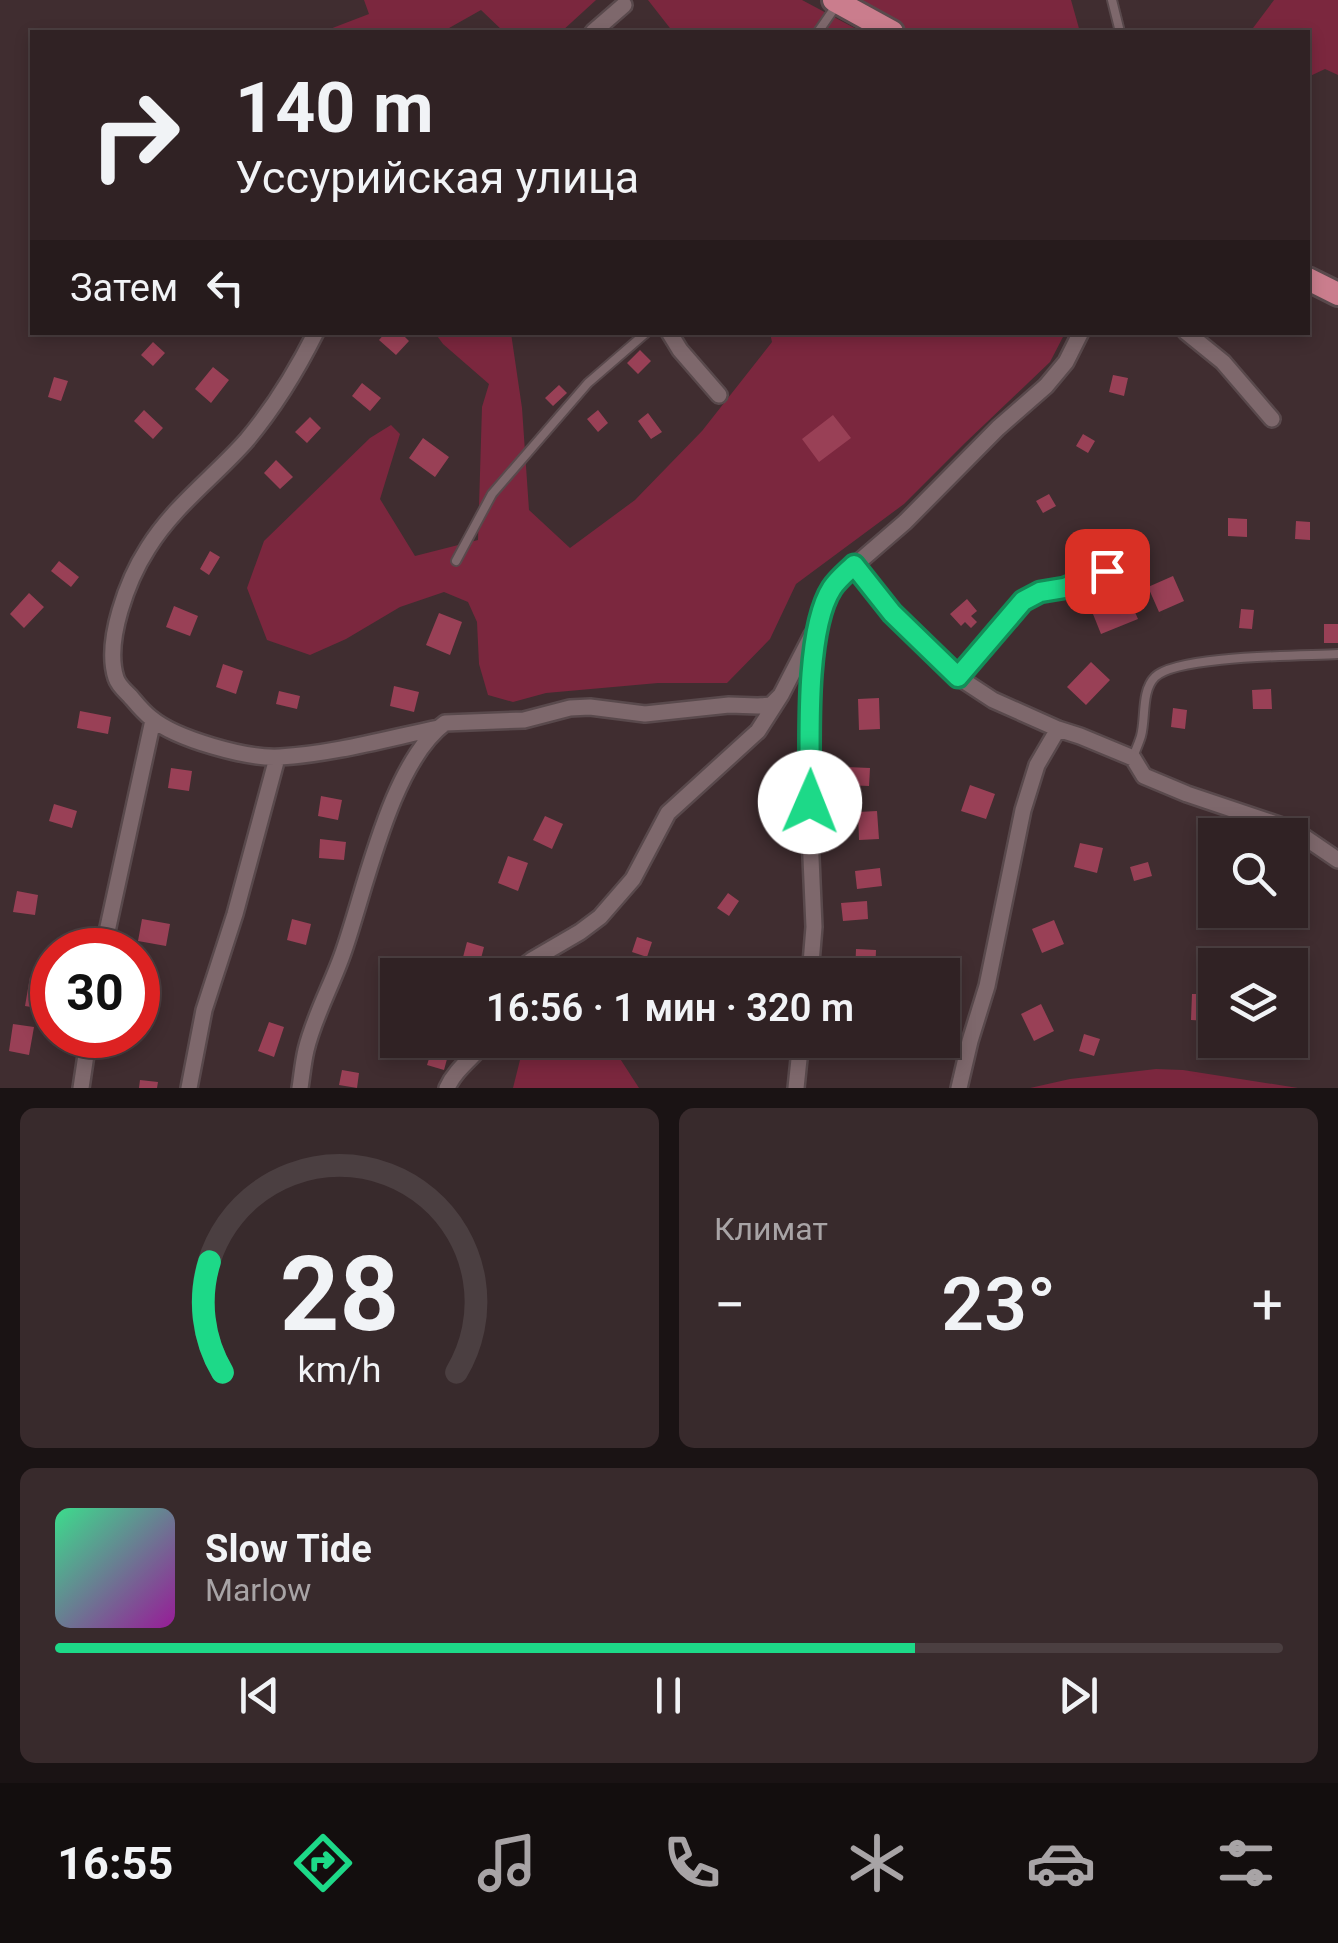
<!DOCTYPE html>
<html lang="ru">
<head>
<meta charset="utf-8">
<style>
	:root { --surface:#302224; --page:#382a2c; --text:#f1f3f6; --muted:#a8a4a6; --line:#4b3f41; --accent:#1dd988 }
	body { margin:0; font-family:Roboto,sans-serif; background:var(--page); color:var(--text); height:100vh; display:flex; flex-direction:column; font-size:38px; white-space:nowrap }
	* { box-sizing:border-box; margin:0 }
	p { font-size:32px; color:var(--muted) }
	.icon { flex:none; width:55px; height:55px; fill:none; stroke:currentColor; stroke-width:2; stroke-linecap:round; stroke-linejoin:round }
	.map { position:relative; height:1088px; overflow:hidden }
	.details { display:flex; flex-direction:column; gap:20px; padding:20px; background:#1a1314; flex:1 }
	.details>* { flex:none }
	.top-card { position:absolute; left:30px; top:30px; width:1280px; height:305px; border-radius:0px; box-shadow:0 5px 15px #0003,0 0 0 2px var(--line); background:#302224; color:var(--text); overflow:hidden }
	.tools { position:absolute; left:1198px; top:818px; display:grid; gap:20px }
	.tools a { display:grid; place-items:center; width:110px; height:110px; border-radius:0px; background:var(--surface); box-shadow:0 5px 15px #0003,0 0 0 2px var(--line); font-size:50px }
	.speed { position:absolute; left:30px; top:928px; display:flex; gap:20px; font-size:50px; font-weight:700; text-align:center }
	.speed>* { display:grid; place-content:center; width:130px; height:130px; border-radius:50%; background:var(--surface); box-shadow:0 5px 15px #0003,0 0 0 2px var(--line); line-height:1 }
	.speed .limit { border:15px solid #d22; background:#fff; color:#111 }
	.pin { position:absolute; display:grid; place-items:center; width:85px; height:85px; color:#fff; margin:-42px; border-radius:20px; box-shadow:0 5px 15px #0006 }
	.me { position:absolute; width:110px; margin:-55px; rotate:1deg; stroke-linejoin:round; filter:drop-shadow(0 0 8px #0008) }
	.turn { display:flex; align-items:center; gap:35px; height:210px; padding:0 40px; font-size:45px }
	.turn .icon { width:130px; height:130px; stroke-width:2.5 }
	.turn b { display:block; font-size:70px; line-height:85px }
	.then { display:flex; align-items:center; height:95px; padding:0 40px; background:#0003; gap:20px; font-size:38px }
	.big { font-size:75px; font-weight:600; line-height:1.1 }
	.details .tile { flex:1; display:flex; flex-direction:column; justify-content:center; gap:15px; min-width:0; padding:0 35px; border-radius:15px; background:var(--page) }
	.details .dial { align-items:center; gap:0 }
	.dial svg { height:260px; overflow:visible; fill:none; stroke:var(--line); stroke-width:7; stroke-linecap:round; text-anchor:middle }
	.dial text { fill:var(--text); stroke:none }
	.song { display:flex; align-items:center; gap:30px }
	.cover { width:120px; height:120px; border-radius:15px; background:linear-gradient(135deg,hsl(150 70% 55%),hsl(300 70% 35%)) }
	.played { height:10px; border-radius:5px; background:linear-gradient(90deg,var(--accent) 70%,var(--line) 70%) }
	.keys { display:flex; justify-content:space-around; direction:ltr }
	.heat { display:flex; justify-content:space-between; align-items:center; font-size:55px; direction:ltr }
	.details .tiles { flex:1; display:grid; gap:20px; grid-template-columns:1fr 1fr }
	.tile:last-child { grid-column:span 2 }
	.trip { position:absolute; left:380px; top:958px; width:580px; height:100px; border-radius:0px; background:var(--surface); box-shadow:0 5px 15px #0003,0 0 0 2px var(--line); font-weight:600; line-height:100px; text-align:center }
	.menu { display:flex; height:160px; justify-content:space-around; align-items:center; background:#130e0e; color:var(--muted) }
	.menu .icon { width:70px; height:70px }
	.menu .active { color:var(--accent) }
	.menu b { font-size:45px; color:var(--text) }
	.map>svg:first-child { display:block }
	.green { fill:#7b273e }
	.building { fill:#994056 }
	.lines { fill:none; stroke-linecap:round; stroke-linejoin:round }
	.service-casing { stroke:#59494c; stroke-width:12 }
	.minor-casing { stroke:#59494c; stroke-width:20 }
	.primary-casing { stroke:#59494c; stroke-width:28 }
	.service { stroke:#7e686c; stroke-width:8 }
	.minor { stroke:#7e686c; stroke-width:15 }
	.primary { stroke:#ca7d8d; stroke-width:22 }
	.route-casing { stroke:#138d58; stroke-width:25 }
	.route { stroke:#1dd988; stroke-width:18 }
</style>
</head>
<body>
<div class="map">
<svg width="1338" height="1088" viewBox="0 0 1338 1088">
	<rect width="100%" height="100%" fill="#402d30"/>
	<path class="green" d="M364,0H596L561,32H504L481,10L442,32H322L369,14Z
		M648,0H802L862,32H673Z
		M850,0H1071L1080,32H908Z
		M1274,0H1338V75L1325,69L1308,77V32H1250Z
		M435,333H511L522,408L529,510L570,548L635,500L702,431L772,342L770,333H1065L1050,362L965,443L904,504L796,584L770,639L727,683H658L546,693L513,702L488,695L479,664L477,622L468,602L444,592L400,607L346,639L310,655L267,640L247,588L264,541L370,438L391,425L400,434L380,499L415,556L478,540L482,407L489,384L443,344Z
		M525,1040H608L639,1088H513Z
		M1156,1069L1183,1070L1298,1088H1030L1070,1079Z"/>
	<path class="building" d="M386,332H400L409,341L396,355L379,340Z
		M153,342L165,353L153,366L141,355Z
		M640,350L651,361L638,374L627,363Z
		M213,367L229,380L211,403L195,389Z
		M1113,375L1128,378L1124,396L1109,392Z
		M54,377L68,381L61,401L48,397Z
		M362,383L381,398L370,411L352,396Z
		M559,385L567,393L553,406L545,398Z
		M144,410L163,428L153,439L134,421Z
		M598,410L608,423L598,432L587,419Z
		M648,413L662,432L651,439L638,421Z
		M833,415L851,438L819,462L802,439Z
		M310,417L321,428L307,443L295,432Z
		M1083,434L1095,441L1088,453L1076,446Z
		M423,438L449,457L435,477L409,458Z
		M276,460L293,477L280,489L264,473Z
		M1049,494L1056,506L1043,513L1036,501Z
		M1228,518L1247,519V537L1228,536Z
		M1296,521L1310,522V540L1295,539Z
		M1096,549L1103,564L1089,571L1081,556Z
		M210,551L220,557L209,575L200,569Z
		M59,561L79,577L71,587L51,571Z
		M1173,576L1184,601L1159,612L1148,587Z
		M29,593L44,607L24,628L10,614Z
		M1127,594L1138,619L1101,634L1091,609Z
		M967,599L977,611L971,616L977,622L971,628L965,622L961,626L950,614Z
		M174,606L198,616L190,636L166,627Z
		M1241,609L1254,610L1252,629L1239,628Z
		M439,613L462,622L450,655L426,645Z
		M1324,624H1338V643H1324Z
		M1091,662L1110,680L1086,705L1067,687Z
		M223,664L243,671L236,694L216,687Z
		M394,686L419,692L414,712L390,706Z
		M1271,689L1272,709H1253L1252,690Z
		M279,691L300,696L297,709L276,704Z
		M879,698L880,729L859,730L858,699Z
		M1173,708L1187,710L1185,729L1171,727Z
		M80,711L111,717L108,734L77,728Z
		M846,767L870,768L869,786L845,785Z
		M171,768L192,771L189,791L168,788Z
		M770,785L793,786L792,816L769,815Z
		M970,785L995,794L986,819L961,811Z
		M321,796L342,800L338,820L318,816Z
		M54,804L77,811L72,828L49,821Z
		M877,811L879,839L859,840L858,812Z
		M545,816L563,824L552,849L533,840Z
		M320,839L346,842L344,860L319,858Z
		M1080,843L1103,848L1097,873L1074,867Z
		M508,856L528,863L518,891L498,883Z
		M1148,862L1152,876L1134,881L1130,867Z
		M880,868L882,886L857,889L855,871Z
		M17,891L38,895L35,915L13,912Z
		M728,893L739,901L729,916L717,908Z
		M867,901L868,919L843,921L841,903Z
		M142,919L170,924L166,946L138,941Z
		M292,919L311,924L306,945L287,940Z
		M1054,920L1064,944L1042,953L1032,929Z
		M637,937L652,942L647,957L632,952Z
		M467,942L484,947L479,966L462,961Z
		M856,949L876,950L875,975L855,974Z
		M730,964L755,969L754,975H728Z
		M30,977L49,981L43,1009L25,1006Z
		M138,981L158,986L152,1012L138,1008Z
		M942,987L959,992L949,1025L942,1023Z
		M1192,994H1211L1210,1021L1191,1020Z
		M1041,1004L1054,1031L1034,1041L1021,1014Z
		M269,1022L284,1027L274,1057L258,1051Z
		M13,1024L34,1027L29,1055L9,1051Z
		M1084,1034L1100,1039L1094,1056L1079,1051Z
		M434,1043L450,1048L444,1070L427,1065Z
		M342,1070L359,1073L357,1088L339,1085Z
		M140,1080L158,1082L157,1088H139Z"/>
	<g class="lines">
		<g class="service-casing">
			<path id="service" d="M1112,0L1120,32
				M818,32L836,6
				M456,561L492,494L588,383L647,332
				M958,677L1023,601L1040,591L1065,588L1107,571
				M1133,758C1135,751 1139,743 1141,736C1146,718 1141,691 1155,677C1177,655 1303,656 1338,654"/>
		</g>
		<g class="minor-casing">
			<path id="minor" d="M593,32L624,5
				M316,332C297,370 273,409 246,441C214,477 174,506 148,548C128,579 104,641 116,678C118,685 125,691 130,696C136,703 143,712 151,718C176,739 247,759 280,757C333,754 386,739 438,728
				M669,332L680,350L719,395
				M1186,332L1223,362L1272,419
				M854,565L891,613L922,644L958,677L993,700L1058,729L1080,736L1133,758L1144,776L1187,794L1294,830L1338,860
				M103,950L153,720
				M512,975L532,960L580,932L600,917L633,879L668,813L758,731L781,695L812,635
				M810,975L814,927L810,835V719L816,627L832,588L839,579L905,522L998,428L1046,386L1066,362L1081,332
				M81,1088L89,1035
				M189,1088L204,1010L235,914L277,758
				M300,1088C302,1075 303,1063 306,1050C314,1016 333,983 344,950C366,887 391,763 445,723L524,720L570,708L590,707L645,714L729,705L758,706L771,705L781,695
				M447,1088C456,1068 474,1057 487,1040
				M796,1088L801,1040
				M959,1088L970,1041L987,986L1023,810L1037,765L1058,729"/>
		</g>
		<g class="primary-casing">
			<path id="primary" d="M834,0L892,32
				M1308,279L1338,294"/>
		</g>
		<use href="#service" class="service"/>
		<use href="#minor" class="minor"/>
		<use href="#primary" class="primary"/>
	</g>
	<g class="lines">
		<g class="route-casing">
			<path id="route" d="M810,802C810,748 804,631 832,588C838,579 847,572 854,565L892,613L958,677L1023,601L1040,592L1064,588L1107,571"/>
		</g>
		<use href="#route" class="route"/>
	</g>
</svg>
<div class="tools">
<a><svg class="icon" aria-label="search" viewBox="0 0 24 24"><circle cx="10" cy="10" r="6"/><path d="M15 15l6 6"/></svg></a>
<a><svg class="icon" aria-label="layers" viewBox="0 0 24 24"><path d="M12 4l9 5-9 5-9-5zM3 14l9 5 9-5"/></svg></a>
</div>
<div class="speed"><div class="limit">30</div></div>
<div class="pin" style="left:1107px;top:571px;background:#d93025"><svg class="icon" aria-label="arrive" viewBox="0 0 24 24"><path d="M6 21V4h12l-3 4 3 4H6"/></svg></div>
<svg class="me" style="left:810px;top:802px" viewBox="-20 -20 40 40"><circle r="19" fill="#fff"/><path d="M0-13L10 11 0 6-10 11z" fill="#1dd988"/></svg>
<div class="trip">16:56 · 1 мин · 320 m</div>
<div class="top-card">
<div class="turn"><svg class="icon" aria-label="right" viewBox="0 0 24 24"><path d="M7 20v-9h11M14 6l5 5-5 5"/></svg><div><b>140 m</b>Уссурийская улица</div></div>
<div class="then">Затем<svg class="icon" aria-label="left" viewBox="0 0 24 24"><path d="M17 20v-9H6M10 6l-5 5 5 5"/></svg></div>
</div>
</div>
<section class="details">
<div class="tiles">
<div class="tile dial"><svg viewBox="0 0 100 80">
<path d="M14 69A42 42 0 1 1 86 69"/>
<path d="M14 69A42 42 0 0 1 10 35" stroke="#1dd988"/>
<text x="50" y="56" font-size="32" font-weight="700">28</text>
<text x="50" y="72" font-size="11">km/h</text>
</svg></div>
<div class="tile"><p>Климат</p>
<div class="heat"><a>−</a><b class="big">23°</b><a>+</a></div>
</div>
<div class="tile">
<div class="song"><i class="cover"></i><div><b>Slow Tide</b><p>Marlow</p></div></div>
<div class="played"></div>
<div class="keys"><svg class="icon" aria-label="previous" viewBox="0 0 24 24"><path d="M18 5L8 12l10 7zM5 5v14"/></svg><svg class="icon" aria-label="pause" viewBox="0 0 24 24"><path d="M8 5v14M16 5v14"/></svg><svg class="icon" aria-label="next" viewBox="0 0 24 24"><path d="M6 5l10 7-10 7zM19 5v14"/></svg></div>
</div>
</div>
</section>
<nav class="menu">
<b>16:55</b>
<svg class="icon active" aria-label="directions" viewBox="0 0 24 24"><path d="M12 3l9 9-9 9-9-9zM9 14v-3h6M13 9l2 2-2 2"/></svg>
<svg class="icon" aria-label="music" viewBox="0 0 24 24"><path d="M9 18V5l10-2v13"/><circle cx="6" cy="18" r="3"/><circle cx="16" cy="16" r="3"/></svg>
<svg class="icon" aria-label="phone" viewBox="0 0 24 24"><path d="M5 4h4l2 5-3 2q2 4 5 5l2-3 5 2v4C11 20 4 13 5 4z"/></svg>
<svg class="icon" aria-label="climate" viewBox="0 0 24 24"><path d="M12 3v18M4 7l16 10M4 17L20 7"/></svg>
<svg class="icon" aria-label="car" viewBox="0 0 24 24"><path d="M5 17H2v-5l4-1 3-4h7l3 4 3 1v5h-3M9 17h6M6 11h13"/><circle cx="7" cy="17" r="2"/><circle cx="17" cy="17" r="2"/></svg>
<svg class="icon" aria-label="filters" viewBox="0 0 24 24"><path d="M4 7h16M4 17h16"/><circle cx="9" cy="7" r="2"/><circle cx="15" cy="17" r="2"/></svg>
</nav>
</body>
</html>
